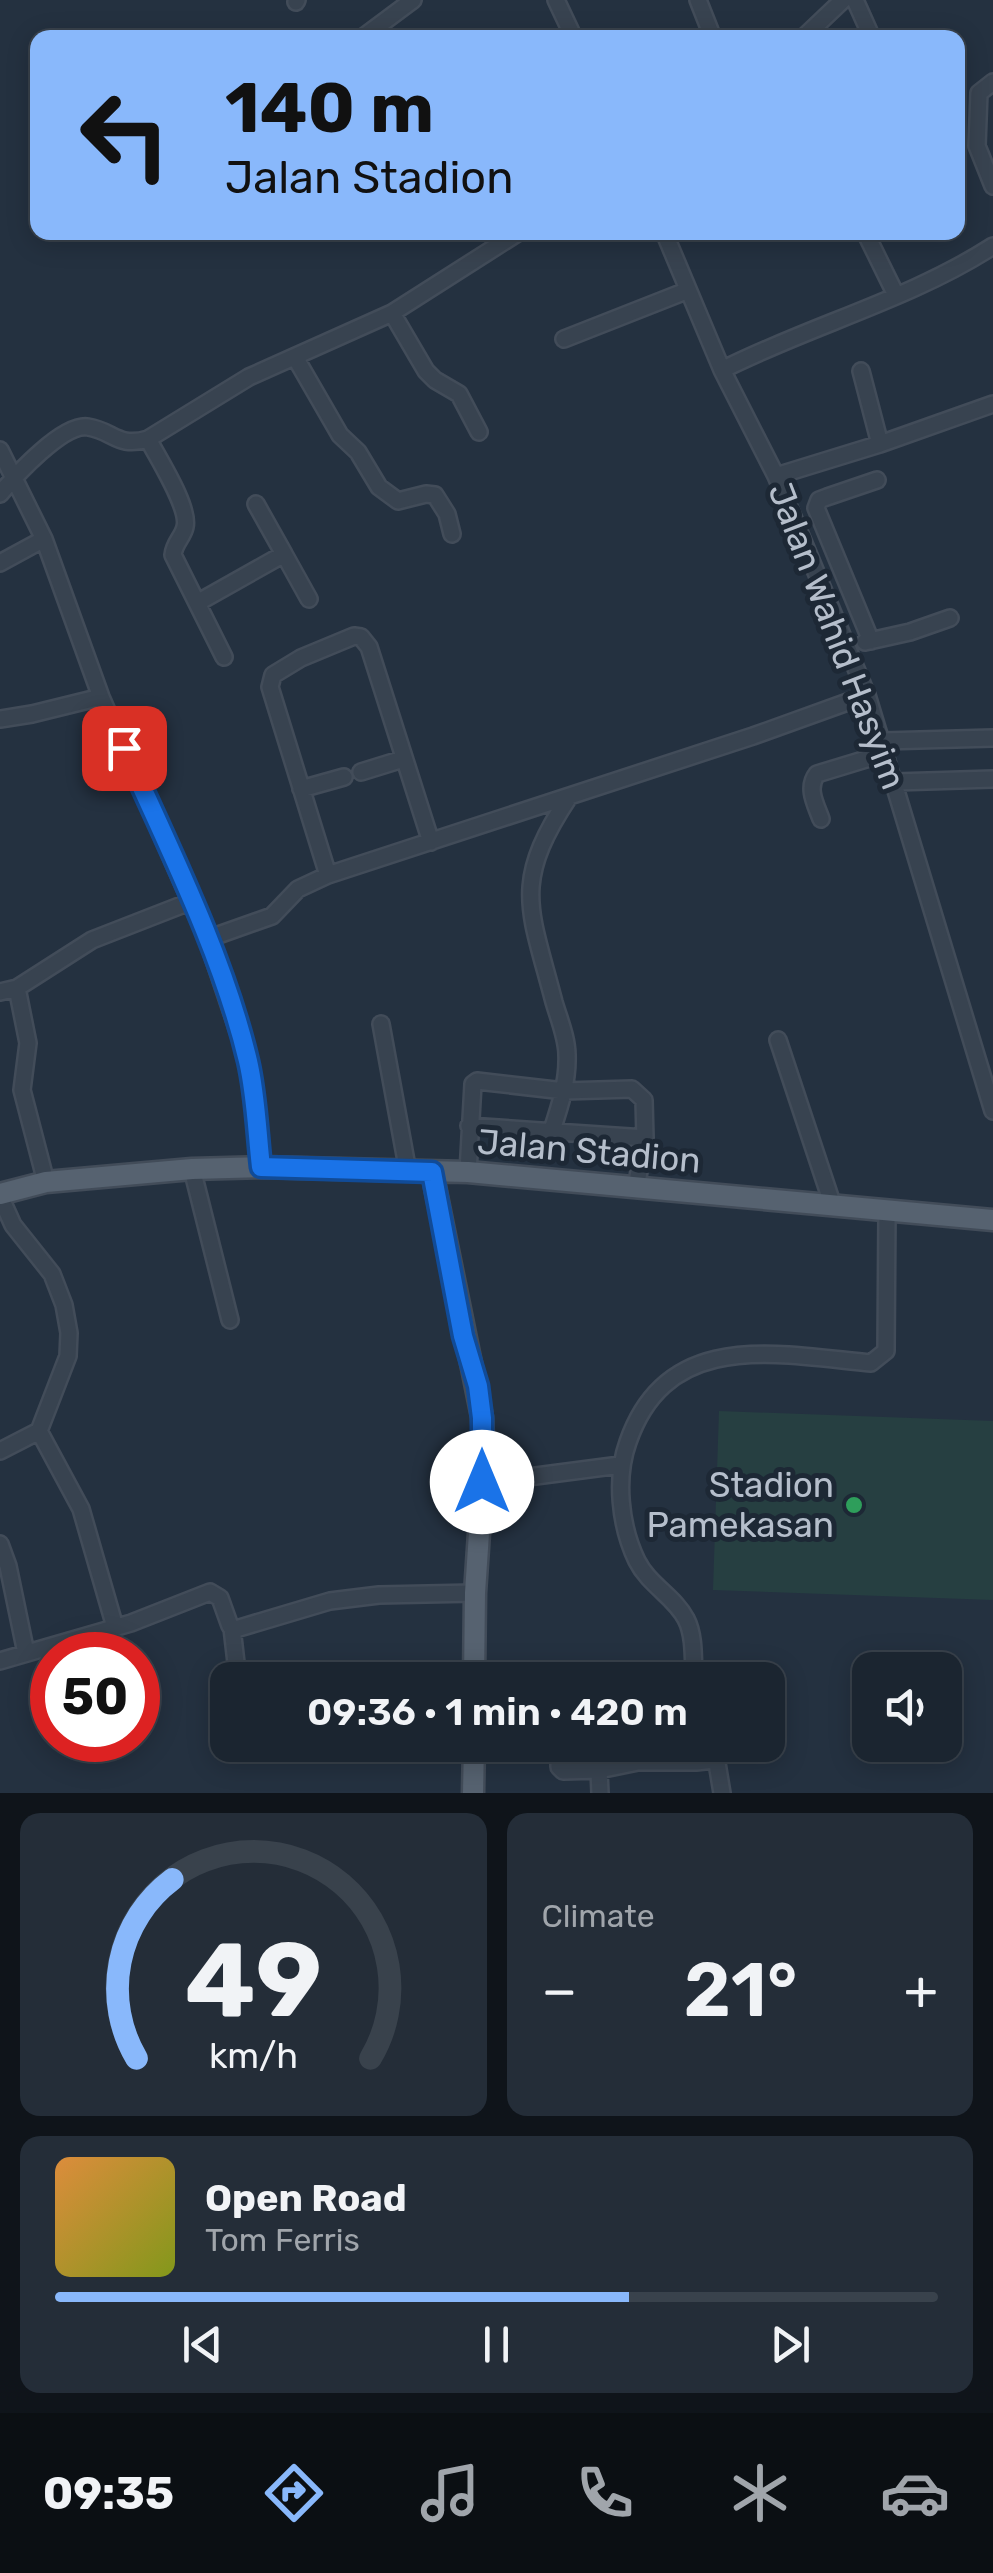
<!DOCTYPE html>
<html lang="en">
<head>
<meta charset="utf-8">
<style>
	:root { --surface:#1b2530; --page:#242d38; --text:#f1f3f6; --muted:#a0a5ab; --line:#39424c; --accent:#89b8fb }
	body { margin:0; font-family:Rubik,sans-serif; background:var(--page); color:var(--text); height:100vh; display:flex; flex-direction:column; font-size:38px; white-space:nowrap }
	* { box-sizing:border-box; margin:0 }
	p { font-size:32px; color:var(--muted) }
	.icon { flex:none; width:55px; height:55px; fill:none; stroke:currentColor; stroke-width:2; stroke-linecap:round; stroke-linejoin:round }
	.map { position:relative; height:1793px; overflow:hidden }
	.sheet { display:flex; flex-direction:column; gap:20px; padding:20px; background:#0f141a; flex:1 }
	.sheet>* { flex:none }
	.guide { position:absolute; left:30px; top:30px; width:935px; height:210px; border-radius:20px; box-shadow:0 5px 25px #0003,0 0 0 2px var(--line); background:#89b8fb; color:#111; overflow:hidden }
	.controls { position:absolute; left:852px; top:1652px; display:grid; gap:20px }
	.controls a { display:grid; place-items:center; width:110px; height:110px; border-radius:20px; background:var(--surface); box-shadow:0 5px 25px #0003,0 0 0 2px var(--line); font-size:50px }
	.speed { position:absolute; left:30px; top:1632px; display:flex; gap:20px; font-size:50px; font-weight:700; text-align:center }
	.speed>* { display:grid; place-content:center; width:130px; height:130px; border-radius:50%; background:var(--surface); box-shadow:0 5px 25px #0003,0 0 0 2px var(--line); line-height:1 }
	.speed .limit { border:15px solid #d22; background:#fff; color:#111 }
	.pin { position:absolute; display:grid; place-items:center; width:85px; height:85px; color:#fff; margin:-42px; border-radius:20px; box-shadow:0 5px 15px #0006 }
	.me { position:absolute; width:110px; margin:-55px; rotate:0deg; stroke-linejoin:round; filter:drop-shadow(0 0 8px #0008) }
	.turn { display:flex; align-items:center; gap:35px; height:210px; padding:0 30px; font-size:45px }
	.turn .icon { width:130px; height:130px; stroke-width:2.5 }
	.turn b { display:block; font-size:70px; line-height:85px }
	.big { font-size:75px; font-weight:600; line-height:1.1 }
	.sheet .tile { flex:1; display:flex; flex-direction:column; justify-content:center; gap:15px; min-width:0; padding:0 35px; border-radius:20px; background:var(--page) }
	.sheet .dial { align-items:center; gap:0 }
	.dial svg { height:260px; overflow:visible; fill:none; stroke:var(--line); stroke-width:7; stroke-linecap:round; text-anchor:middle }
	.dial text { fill:var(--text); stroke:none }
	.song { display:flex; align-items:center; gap:30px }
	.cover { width:120px; height:120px; border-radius:15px; background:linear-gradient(135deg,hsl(30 70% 55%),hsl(70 70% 35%)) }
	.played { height:10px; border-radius:5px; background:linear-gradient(90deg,var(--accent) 65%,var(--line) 65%) }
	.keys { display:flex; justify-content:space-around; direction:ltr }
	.heat { display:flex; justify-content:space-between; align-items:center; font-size:55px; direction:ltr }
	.sheet .tiles { flex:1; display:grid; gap:20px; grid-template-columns:1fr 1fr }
	.tile:last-child { grid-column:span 2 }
	.trip { position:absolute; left:210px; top:1662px; width:575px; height:100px; border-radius:20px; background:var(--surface); box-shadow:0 5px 25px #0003,0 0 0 2px var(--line); font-weight:600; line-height:100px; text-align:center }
	.tab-bar { display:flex; height:160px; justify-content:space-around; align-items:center; background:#0b0f13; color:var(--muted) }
	.tab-bar .icon { width:70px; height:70px }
	.tab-bar .current { color:var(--accent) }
	.tab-bar b { font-size:45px; color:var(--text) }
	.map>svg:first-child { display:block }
	.green { fill:#263f41 }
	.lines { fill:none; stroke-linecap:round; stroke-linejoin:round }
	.minor-casing { stroke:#424c59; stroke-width:20 }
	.major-casing { stroke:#424c59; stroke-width:25 }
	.minor { stroke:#384350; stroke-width:15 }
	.major { stroke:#566270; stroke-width:20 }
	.route-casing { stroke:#114b97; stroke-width:25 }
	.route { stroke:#1a73e8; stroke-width:18 }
	.leisure-dot { fill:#2e9e5b; stroke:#1d2835; stroke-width:4 }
	.labels { text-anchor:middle; stroke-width:10; stroke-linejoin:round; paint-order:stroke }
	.street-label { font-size:35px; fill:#b5becb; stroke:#1d2835 }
	.poi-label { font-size:35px; fill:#b5becb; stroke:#1d2835; text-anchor:end }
</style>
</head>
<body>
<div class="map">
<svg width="993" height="1793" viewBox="0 0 993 1793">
	<rect width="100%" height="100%" fill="#243140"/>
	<path class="green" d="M719,1411L993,1421V1600L713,1590Z"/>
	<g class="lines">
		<g class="minor-casing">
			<path id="minor" d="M556,0L574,38
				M698,0L713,38
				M855,0L872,38
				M296,2L297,0
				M362,38L413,0
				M803,38L843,0
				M993,82L979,93L977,146L993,186
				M664,232L722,370L776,476L867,695L993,1111
				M865,232L896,295
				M392,313L426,371L435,380L459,394L479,432
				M564,339L686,291
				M295,357L340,435L358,452L379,487L398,501L426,494L435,495L447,514L452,534
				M722,370C811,325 909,300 993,246
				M861,371L880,444
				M148,439C158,458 190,508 185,527C183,537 174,543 173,555L224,657
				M0,450L44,539L101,697L207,939L249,1064L261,1167
				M776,476L880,444L993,404
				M0,494C15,476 63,423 88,427C114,431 117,448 148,439L249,377L392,313L519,232
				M256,504L284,554
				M0,563L44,539
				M197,603L284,554L309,599
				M871,641L816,508L819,500L827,497L877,480
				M865,642L910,632L950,618
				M0,719L32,714L101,697
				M883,741L993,738
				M361,772L403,759
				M895,782L993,779
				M301,789L344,777
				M821,819C816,805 806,788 817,774L886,753
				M328,875L270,687L273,675L301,658L354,636L361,637L369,647L431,842
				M207,939L272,916L298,889L328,875L753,736L867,695
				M17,988L28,1043L22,1090L46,1182
				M0,992L17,988L92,940L192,901
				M381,1024L408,1172
				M778,1040L833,1206
				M469,1126L645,1138
				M552,1130C560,1106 568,1081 567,1055C567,1038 559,1019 554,1002C530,909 511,884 569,797
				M192,1169L230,1320
				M468,1172L473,1084L477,1081L564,1091L632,1089L644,1100L645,1138L636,1188
				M0,1196L13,1225L52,1274L64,1305L69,1333L68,1356L39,1431L81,1509L115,1627
				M0,1451L39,1431
				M482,1483L620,1465
				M0,1544L8,1566L26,1653
				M232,1628L238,1680
				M0,1661L131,1623L210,1592L220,1598L230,1626L236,1629L330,1601L379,1595L475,1593
				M694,1680C693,1661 695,1636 686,1619C675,1597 649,1585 637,1561C620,1526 615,1478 628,1442C667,1329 776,1354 871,1363L886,1351L887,1213
				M559,1745V1767L563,1771L599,1770L638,1762H696
				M696,1745V1762L714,1760L717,1763L722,1793
				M599,1770L600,1793"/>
		</g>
		<g class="major-casing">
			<path id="major" d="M432,1172L482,1417L484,1458L475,1593L474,1680
				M0,1194L46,1182L192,1169L261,1167L468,1172L993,1220
				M473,1793L474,1745"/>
		</g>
		<use href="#minor" class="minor"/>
		<use href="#major" class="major"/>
	</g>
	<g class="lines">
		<g class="route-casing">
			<path id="route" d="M124,748C168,846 223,955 248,1061C256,1095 257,1132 261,1167L432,1172L463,1336L478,1386L482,1418V1482"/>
		</g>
		<use href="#route" class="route"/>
	</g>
	<circle class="leisure-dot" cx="854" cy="1505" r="10"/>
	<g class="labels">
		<g class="street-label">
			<text transform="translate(837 636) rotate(69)" y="12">Jalan Wahid Hasyim</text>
			<text transform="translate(589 1151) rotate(5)" y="12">Jalan Stadion</text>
		</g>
		<g class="poi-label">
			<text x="834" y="1497">Stadion<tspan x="834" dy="40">Pamekasan</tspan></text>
		</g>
	</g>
</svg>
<div class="controls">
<a><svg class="icon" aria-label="sound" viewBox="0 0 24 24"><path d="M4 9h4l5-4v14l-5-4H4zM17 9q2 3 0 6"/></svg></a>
</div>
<div class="speed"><div class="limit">50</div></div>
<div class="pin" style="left:124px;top:748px;background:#d93025"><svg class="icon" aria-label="arrive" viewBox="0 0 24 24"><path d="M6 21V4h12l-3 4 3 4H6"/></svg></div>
<svg class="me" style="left:482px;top:1482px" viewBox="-20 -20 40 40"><circle r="19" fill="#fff"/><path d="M0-13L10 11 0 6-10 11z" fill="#1a73e8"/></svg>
<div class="trip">09:36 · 1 min · 420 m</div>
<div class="guide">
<div class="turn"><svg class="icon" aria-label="left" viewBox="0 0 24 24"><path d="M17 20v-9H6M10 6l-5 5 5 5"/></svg><div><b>140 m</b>Jalan Stadion</div></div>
</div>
</div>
<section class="sheet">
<div class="tiles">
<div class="tile dial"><svg viewBox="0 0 100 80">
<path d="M14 69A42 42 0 1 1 86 69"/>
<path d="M14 69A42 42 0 0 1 25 14" stroke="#89b8fb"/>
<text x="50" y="56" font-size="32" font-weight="700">49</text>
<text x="50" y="72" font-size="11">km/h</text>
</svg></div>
<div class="tile"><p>Climate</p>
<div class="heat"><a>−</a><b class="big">21°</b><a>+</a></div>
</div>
<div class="tile">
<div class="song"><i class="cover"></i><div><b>Open Road</b><p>Tom Ferris</p></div></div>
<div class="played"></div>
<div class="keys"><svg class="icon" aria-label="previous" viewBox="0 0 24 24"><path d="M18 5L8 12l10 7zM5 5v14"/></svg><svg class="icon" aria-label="pause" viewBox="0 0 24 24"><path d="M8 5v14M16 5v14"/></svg><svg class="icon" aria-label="next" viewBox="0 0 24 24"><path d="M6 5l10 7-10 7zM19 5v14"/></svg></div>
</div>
</div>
</section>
<nav class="tab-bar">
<b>09:35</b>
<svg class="icon current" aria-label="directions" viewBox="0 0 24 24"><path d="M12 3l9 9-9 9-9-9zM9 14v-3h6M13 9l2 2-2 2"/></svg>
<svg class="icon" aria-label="music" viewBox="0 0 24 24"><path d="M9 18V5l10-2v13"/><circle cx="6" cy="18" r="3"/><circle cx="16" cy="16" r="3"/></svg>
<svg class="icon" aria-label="phone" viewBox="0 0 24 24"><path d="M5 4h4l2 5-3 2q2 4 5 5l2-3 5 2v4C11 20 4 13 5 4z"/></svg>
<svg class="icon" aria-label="climate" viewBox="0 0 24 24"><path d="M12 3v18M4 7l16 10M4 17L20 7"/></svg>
<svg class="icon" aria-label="car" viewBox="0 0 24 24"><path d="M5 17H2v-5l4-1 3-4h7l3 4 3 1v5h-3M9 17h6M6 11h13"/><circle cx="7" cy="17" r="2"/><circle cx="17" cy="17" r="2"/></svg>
</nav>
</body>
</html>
